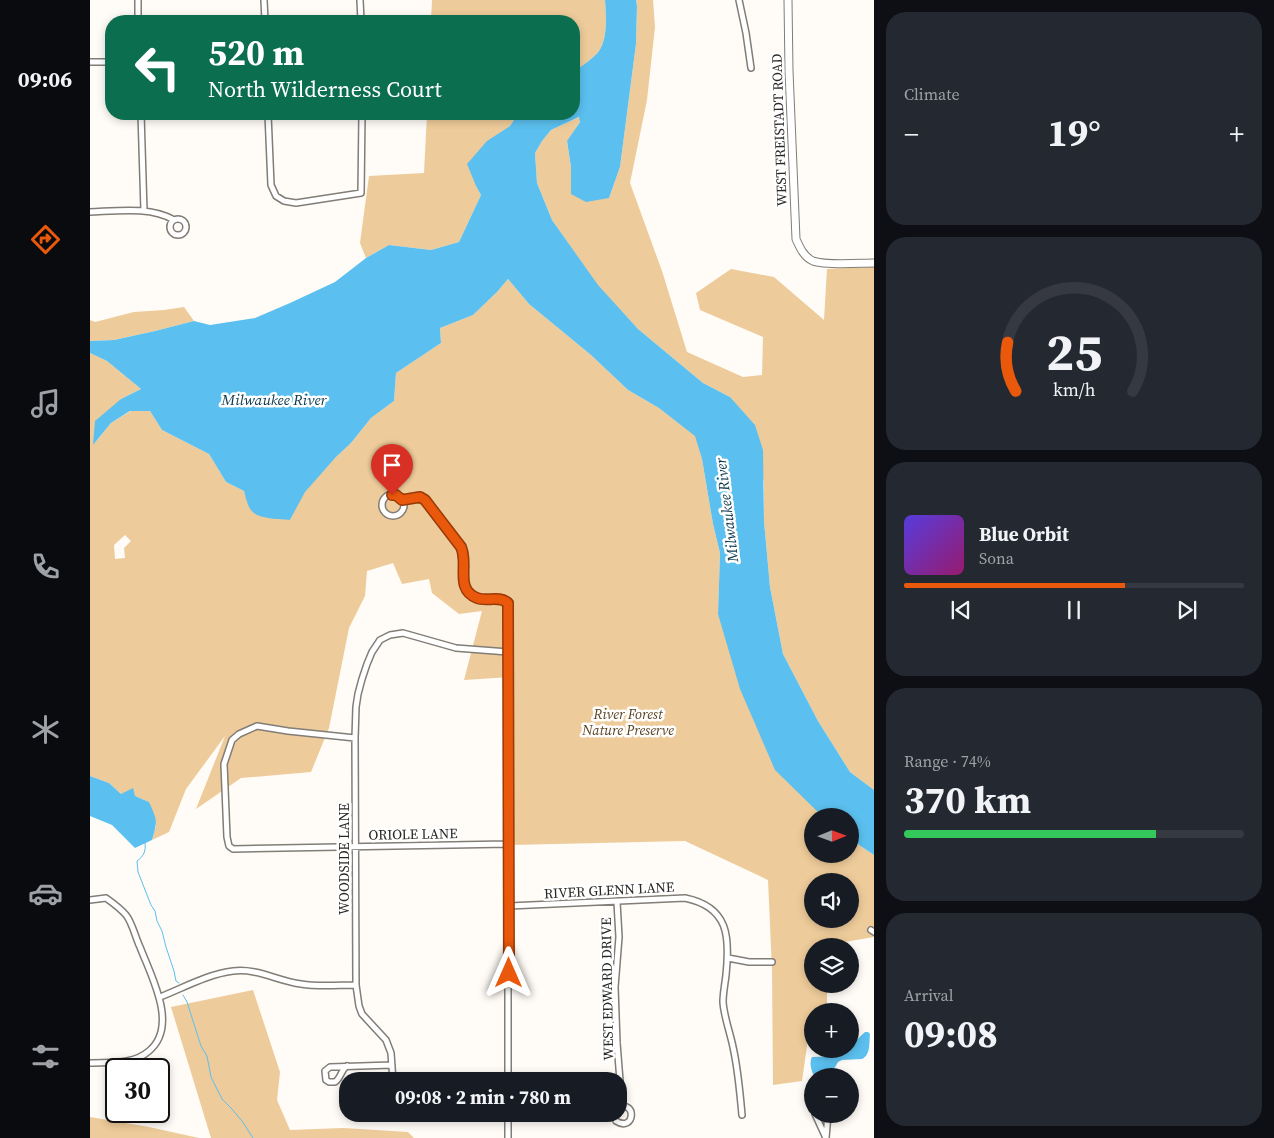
<!DOCTYPE html>
<html lang="en">
<head>
<meta charset="utf-8">
<style>
	:root { --surface:#171b24; --page:#242831; --text:#f1f3f6; --muted:#9ea1a6; --line:#363941; --accent:#ea580c }
	body { margin:0; font-family:"Source Serif 4",serif; background:var(--page); color:var(--text); height:100vh; display:flex; flex-direction:column; font-size:19px; white-space:nowrap }
	* { box-sizing:border-box; margin:0 }
	p { font-size:16px; color:var(--muted) }
	.icon { flex:none; width:28px; height:28px; fill:none; stroke:currentColor; stroke-width:2; stroke-linecap:round; stroke-linejoin:round }
	.map { position:relative; flex:1; overflow:hidden }
	.sheet { display:flex; flex-direction:column; gap:12px; padding:12px; background:#0d0f14; width:400px }
	.sheet>* { flex:none }
	.hud { position:absolute; left:15px; top:15px; width:475px; height:105px; border-radius:20px; box-shadow:0 2px 8px #0003; background:#0b6e4f; color:#fff; overflow:hidden }
	.needle { width:32px; rotate:89deg }
	.controls { position:absolute; left:714px; top:808px; display:grid; gap:10px }
	.controls a { display:grid; place-items:center; width:55px; height:55px; border-radius:50%; background:var(--surface); box-shadow:0 2px 8px #0003; font-size:25px }
	.speed { position:absolute; left:15px; top:1058px; display:flex; gap:10px; font-size:25px; font-weight:700; text-align:center }
	.speed>* { display:grid; place-content:center; width:65px; height:65px; border-radius:50%; background:var(--surface); box-shadow:0 2px 8px #0003; line-height:1 }
	.speed .limit { border:2px solid #111; border-radius:8px; background:#fff; color:#111 }
	.pin { position:absolute; display:grid; place-items:center; width:42px; height:42px; color:#fff; margin:-51px -21px; border-radius:50% 50% 50% 0; rotate:-45deg; box-shadow:0 0 5px #0007 }
	.pin .icon { rotate:45deg }
	.me { position:absolute; width:55px; margin:-28px; rotate:0deg; stroke-linejoin:round; filter:drop-shadow(0 0 4px #0008) }
	.turn { display:flex; align-items:center; gap:18px; height:105px; padding:0 20px; font-size:22px }
	.turn .icon { width:65px; height:65px; stroke-width:2.5 }
	.turn b { display:block; font-size:35px; line-height:42px }
	.big { font-size:38px; font-weight:700; line-height:1.1 }
	.sheet .widget { flex:1; display:flex; flex-direction:column; justify-content:center; gap:8px; min-width:0; padding:0 18px; border-radius:20px; background:var(--page) }
	.sheet .dial { align-items:center; gap:0 }
	.dial svg { height:130px; overflow:visible; fill:none; stroke:var(--line); stroke-width:7; stroke-linecap:round; text-anchor:middle }
	.dial text { fill:var(--text); stroke:none }
	.song { display:flex; align-items:center; gap:15px }
	.cover { width:60px; height:60px; border-radius:8px; background:linear-gradient(135deg,hsl(250 70% 55%),hsl(320 70% 35%)) }
	.played { height:5px; border-radius:2px; background:linear-gradient(90deg,var(--accent) 65%,var(--line) 65%) }
	.keys { display:flex; justify-content:space-around; direction:ltr }
	.heat { display:flex; justify-content:space-between; align-items:center; font-size:28px; direction:ltr }
	.charge { height:8px; border-radius:4px; background:linear-gradient(90deg,#34c759 74%,var(--line) 0) }
	.trip { position:absolute; left:249px; top:1072px; width:288px; height:50px; border-radius:20px; background:var(--surface); box-shadow:0 2px 8px #0003; font-weight:700; line-height:50px; text-align:center }
	main { display:flex; flex:1; min-height:0 }
	.tab-bar { display:flex; flex-direction:column; width:90px; justify-content:space-around; align-items:center; background:#090b0e; color:var(--muted) }
	.tab-bar .icon { width:35px; height:35px }
	.tab-bar .active { color:var(--accent) }
	.tab-bar b { font-size:22px; color:var(--text) }
	.map>svg:first-child { display:block }
	.green { fill:#eecb9a; fill-rule:evenodd }
	.water { fill:#5bc0ef }
	.lines { fill:none; stroke-linecap:round; stroke-linejoin:round }
	.stream { stroke:#5bc0ef; stroke-width:1 }
	.street-casing { stroke:#817d77; stroke-width:8 }
	.secondary-casing { stroke:#817d77; stroke-width:9 }
	.street { stroke:#fff; stroke-width:5 }
	.secondary { stroke:#fff; stroke-width:7 }
	.route-casing { stroke:#983908; stroke-width:12 }
	.route { stroke:#ea580c; stroke-width:9 }
	.labels { text-anchor:middle; stroke-width:5; stroke-linejoin:round; paint-order:stroke }
	.street-label { font-size:14px; fill:#2a2825; stroke:#fff }
	.park-label { font-size:14px; font-style:italic; fill:#57411f; stroke:#fff }
	.water-label { font-size:15px; font-style:italic; fill:#09374b; stroke:#fff }
</style>
</head>
<body>
<main>
<nav class="tab-bar">
<b>09:06</b>
<svg class="icon active" aria-label="directions" viewBox="0 0 24 24"><path d="M12 3l9 9-9 9-9-9zM9 14v-3h6M13 9l2 2-2 2"/></svg>
<svg class="icon" aria-label="music" viewBox="0 0 24 24"><path d="M9 18V5l10-2v13"/><circle cx="6" cy="18" r="3"/><circle cx="16" cy="16" r="3"/></svg>
<svg class="icon" aria-label="phone" viewBox="0 0 24 24"><path d="M5 4h4l2 5-3 2q2 4 5 5l2-3 5 2v4C11 20 4 13 5 4z"/></svg>
<svg class="icon" aria-label="climate" viewBox="0 0 24 24"><path d="M12 3v18M4 7l16 10M4 17L20 7"/></svg>
<svg class="icon" aria-label="car" viewBox="0 0 24 24"><path d="M5 17H2v-5l4-1 3-4h7l3 4 3 1v5h-3M9 17h6M6 11h13"/><circle cx="7" cy="17" r="2"/><circle cx="17" cy="17" r="2"/></svg>
<svg class="icon" aria-label="filters" viewBox="0 0 24 24"><path d="M4 7h16M4 17h16"/><circle cx="9" cy="7" r="2"/><circle cx="15" cy="17" r="2"/></svg>
</nav>
<div class="map">
<svg width="784" height="1138" viewBox="0 0 784 1138">
	<rect width="100%" height="100%" fill="#fffbf6"/>
	<path class="green" d="M342,0H515C516,15 518,38 509,51C505,57 490,67 484,72V21H341Z
		M546,0H563L565,27L557,100L540,183L572,271L597,352L653,377L672,375L673,337L610,310L606,293L641,269L684,277L734,320L737,269L784,267V790L760,772L728,721L693,654L680,587L674,521V481L640,397L613,383L548,329L508,286L462,220L447,183L445,153L452,141L461,130L490,117V122L477,142L481,167V194L519,198L530,167L546,44L547,6Z
		M337,114H428L420,126L397,142L386,186L391,195L369,242L341,250L299,245L276,258L270,243L279,176L334,173Z
		M418,279L439,304L501,355L538,390L569,408L606,436L612,459L623,524L630,553L628,614L722,805L732,816H722V854H760V839L784,855V937L737,945L736,946H722V984H737V1006L729,1011H722L712,1081L683,1085L682,969L678,880L595,841L420,845V677L374,680L392,611L369,614L342,593L339,579L312,584L303,563L277,571L275,596L259,628L239,728L221,772L151,778L106,809L135,736L96,789L79,832L62,840L66,826L59,802L45,796L31,794L19,783L0,776V353L17,361L51,389L31,399L4,444L21,423L41,411H60L72,430L119,454L136,482L154,491L158,503L200,520L214,492L246,457L261,443L281,418L304,401L306,373L351,343L350,328L383,315L407,292ZM35,535L41,541L34,548L35,558L25,559L24,545ZM722,881H760V919H722Z
		M94,307L104,321L65,331L24,340L0,341V320L5,322L44,312L74,310Z
		M163,990L190,1072L187,1100L200,1130L253,1128L318,1132L324,1138H121L81,1007Z
		M0,1117L59,1127L109,1138H0Z"/>
	<path class="water" d="M515,0H546L547,6L546,44L530,167L519,198L496,202L481,194V167L477,141L490,122L489,117L461,130L452,141L445,153L447,183L462,220L508,285L548,329L613,383L640,397L665,425L673,450L674,521L680,587L693,654L728,721L760,772L784,790V855L760,839V816H732L685,770L650,689L628,614L630,553L623,524L612,459L605,436L569,408L538,390L501,355L439,304L418,279L407,292L383,315L350,328L351,343L306,373L304,401L281,418L261,443L246,457L215,492L200,520C191,519 171,519 164,513C158,509 156,498 154,491L136,482L119,454L72,430L60,411H40L21,423L3,445L5,421L31,399L51,389L17,361L0,353V341L24,340L65,331L104,321L120,325L165,318L200,303L245,282L276,258L299,245L341,250L369,242L391,195L386,186L377,164L397,141L420,126L428,114H484V72C490,67 505,57 509,51C518,38 516,15 515,0Z
		M0,776L19,783L31,794L43,788L45,796L59,802C67,820 68,820 62,840L45,848L22,825L0,816Z
		M775,1032H778L780,1034C779,1042 781,1055 772,1059L752,1060L748,1062L740,1076H724C721,1070 719,1063 722,1057L749,1056L757,1049H760V1046Z"/>
	<g class="lines">
		<path class="stream" d="M55,843C56,851 54,856 47,861L48,872L61,905L65,911L67,921L72,931L76,947L84,971L86,981L89,983
			M93,995L97,1002L111,1046L117,1056L121,1077L132,1099L141,1108L152,1121L163,1138"/>
		<g class="street-casing">
			<path id="street" d="M48,0V21
				M174,0L175,21
				M270,0L271,21
				M649,0L656,33L661,68
				M0,62H21
				M51,114L54,211
				M178,114L181,185L186,196L194,201L206,203L271,193L272,114
				M0,212C26,211 61,206 84,220
				M80 227a8 8 0 1 1 16 0a8 8 0 1 1-16 0Z
				M292 505a11 11 0 1 1 22 0a11 11 0 1 1-22 0Z
				M312,499L330,497L335,500L371,547C372,550 373,552 373,555C376,570 367,589 387,598C395,602 405,598 414,600L418,603V1081
				M265,738L198,731L167,726L149,734L142,740L134,764L137,837L139,846L143,849L418,844
				M0,900L16,898C23,903 31,909 36,915C42,922 46,939 50,947C61,976 89,1026 59,1051C43,1065 20,1062 0,1063
				M527,902L529,937L525,987L527,1043L532,1106
				M419,906L595,898C639,907 640,937 636,975C635,984 633,993 633,1002C634,1017 640,1032 643,1047C648,1069 650,1093 652,1115
				M781,930L784,932
				M638,958L659,962H682
				M70,997C93,988 118,974 143,971C167,968 188,981 211,984C229,987 248,985 266,985
				M257,1066C251,1070 251,1078 245,1082H239L236,1080L235,1071L240,1067L302,1065
				M303,1081L301,1053L296,1040L272,1014L269,1006L266,985L265,738L266,707L268,694L272,679L277,664L282,652L290,640L300,635L313,633L366,648L418,652
				M722,1095C720,1100 720,1104 722,1109
				M524,1114L526,1121C545,1133 547,1099 528,1108
				M725,1114L736,1138
				M301,1118V1114
				M418,1138V1114
				M736,1138L738,1114"/>
		</g>
		<g class="secondary-casing">
			<path id="secondary" d="M698,0L699,71L706,239C710,248 714,257 723,261C736,266 770,263 784,263"/>
		</g>
		<use href="#street" class="street"/>
		<use href="#secondary" class="secondary"/>
	</g>
	<g class="lines">
		<g class="route-casing">
			<path id="route" d="M302,495H306L312,500L330,497L335,500L371,547C372,550 373,552 373,555C376,570 367,590 387,598C397,602 409,595 418,603L419,973"/>
		</g>
		<use href="#route" class="route"/>
	</g>
	<g class="labels">
		<g class="street-label">
			<text transform="translate(689 130) rotate(-92)" y="5">WEST FREISTADT ROAD</text>
			<text transform="translate(323 834) rotate(-1)" y="5">ORIOLE LANE</text>
			<text transform="translate(254 859) rotate(-90)" y="5">WOODSIDE LANE</text>
			<text transform="translate(519 890) rotate(-3)" y="5">RIVER GLENN LANE</text>
			<text transform="translate(517 989) rotate(-91)" y="5">WEST EDWARD DRIVE</text>
		</g>
		<g class="park-label">
			<text x="538" y="719">River Forest<tspan x="538" dy="16">Nature Preserve</tspan></text>
		</g>
		<g class="water-label">
			<text x="184" y="405">Milwaukee River</text>
			<text transform="translate(637 510) rotate(-97)" y="5">Milwaukee River</text>
		</g>
	</g>
</svg>
<div class="controls">
<a><svg class="needle" viewBox="-14 -14 28 28"><path d="M0-13l5 13h-10z" fill="#e53935"/><path d="M0 13l5-13h-10z" fill="#9ea1a6"/></svg></a>
<a><svg class="icon" aria-label="sound" viewBox="0 0 24 24"><path d="M4 9h4l5-4v14l-5-4H4zM17 9q2 3 0 6"/></svg></a>
<a><svg class="icon" aria-label="layers" viewBox="0 0 24 24"><path d="M12 4l9 5-9 5-9-5zM3 14l9 5 9-5"/></svg></a>
<a>+</a>
<a>−</a>
</div>
<div class="speed"><div class="limit">30</div></div>
<div class="pin" style="left:302px;top:495px;background:#d93025"><svg class="icon" aria-label="arrive" viewBox="0 0 24 24"><path d="M6 21V4h12l-3 4 3 4H6"/></svg></div>
<svg class="me" style="left:419px;top:973px" viewBox="-20 -20 40 40"><path d="M0-17L14 15 0 8-14 15z" fill="#ea580c" stroke="#fff" stroke-width="4"/></svg>
<div class="trip">09:08 · 2 min · 780 m</div>
<div class="hud">
<div class="turn"><svg class="icon" aria-label="left" viewBox="0 0 24 24"><path d="M17 20v-9H6M10 6l-5 5 5 5"/></svg><div><b>520 m</b>North Wilderness Court</div></div>
</div>
</div>
<section class="sheet">
<div class="widget"><p>Climate</p>
<div class="heat"><a>−</a><b class="big">19°</b><a>+</a></div>
</div>
<div class="widget dial"><svg viewBox="0 0 100 80">
<path d="M14 69A42 42 0 1 1 86 69"/>
<path d="M14 69A42 42 0 0 1 9 39" stroke="#ea580c"/>
<text x="50" y="56" font-size="32" font-weight="700">25</text>
<text x="50" y="72" font-size="11">km/h</text>
</svg></div>
<div class="widget">
<div class="song"><i class="cover"></i><div><b>Blue Orbit</b><p>Sona</p></div></div>
<div class="played"></div>
<div class="keys"><svg class="icon" aria-label="previous" viewBox="0 0 24 24"><path d="M18 5L8 12l10 7zM5 5v14"/></svg><svg class="icon" aria-label="pause" viewBox="0 0 24 24"><path d="M8 5v14M16 5v14"/></svg><svg class="icon" aria-label="next" viewBox="0 0 24 24"><path d="M6 5l10 7-10 7zM19 5v14"/></svg></div>
</div>
<div class="widget"><p>Range · 74%</p><b class="big">370 km</b><div class="charge"></div></div>
<div class="widget"><p>Arrival</p><b class="big">09:08</b></div>
</section>
</main>
</body>
</html>
